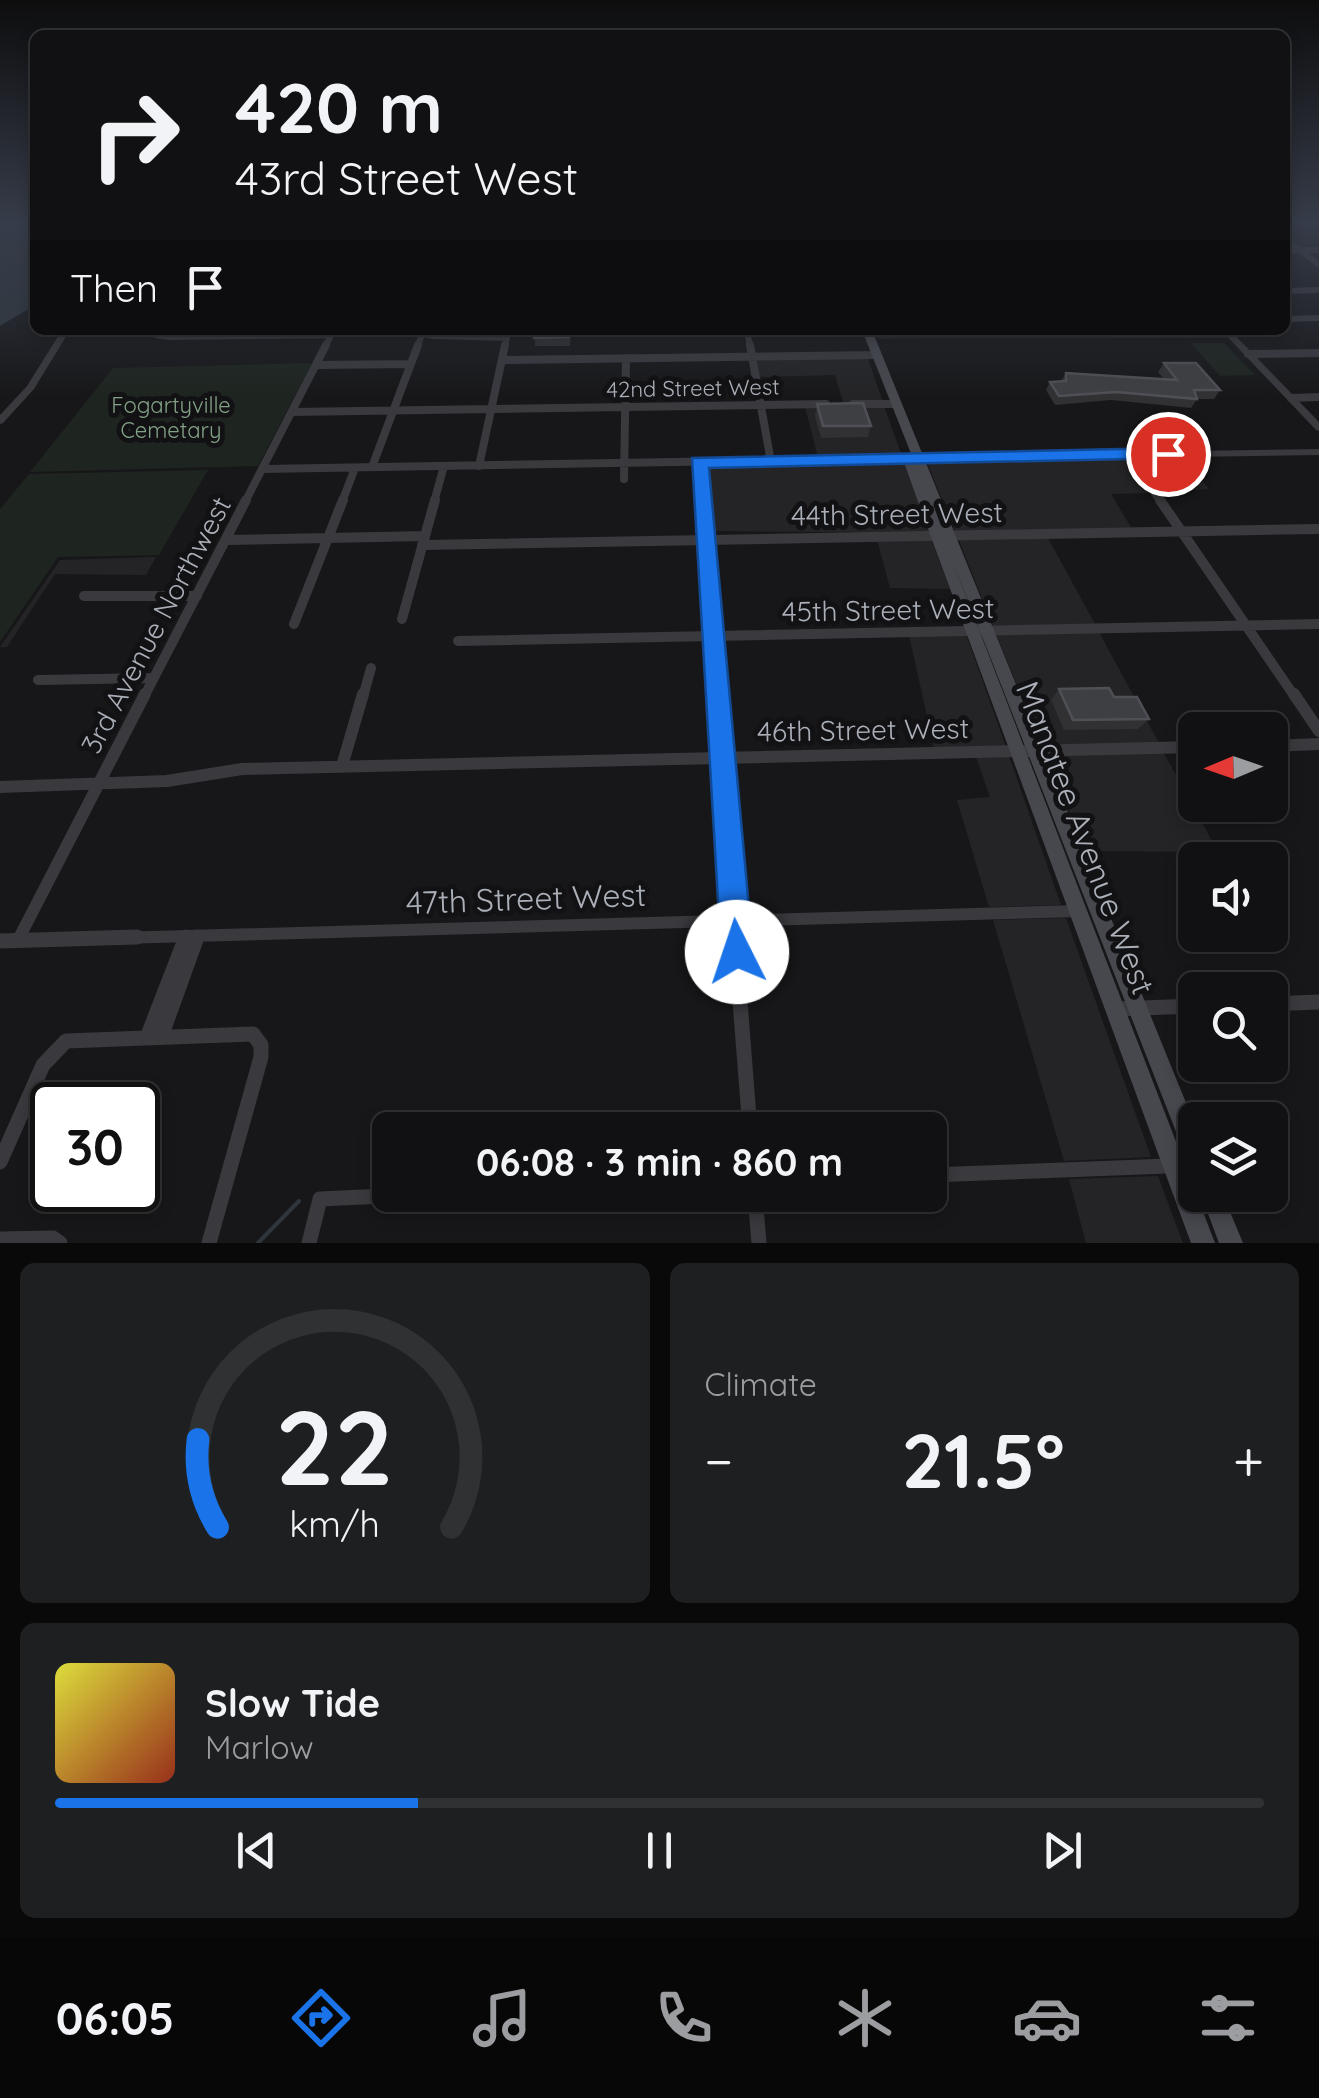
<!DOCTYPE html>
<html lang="en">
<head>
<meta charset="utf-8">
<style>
	:root { --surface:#111113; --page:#1e1f21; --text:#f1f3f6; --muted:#9c9da0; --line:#303133; --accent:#1a73e8 }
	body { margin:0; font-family:Quicksand,sans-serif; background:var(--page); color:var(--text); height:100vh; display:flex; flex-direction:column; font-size:38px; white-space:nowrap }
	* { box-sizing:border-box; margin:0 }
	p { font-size:32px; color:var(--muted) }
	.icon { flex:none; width:55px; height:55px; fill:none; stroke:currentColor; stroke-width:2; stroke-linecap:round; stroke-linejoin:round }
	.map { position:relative; height:1243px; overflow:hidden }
	.side { display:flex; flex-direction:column; gap:20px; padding:20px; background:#09090a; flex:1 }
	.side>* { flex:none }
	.hud { position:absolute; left:30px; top:30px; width:1260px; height:305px; border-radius:15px; box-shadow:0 5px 15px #0003,0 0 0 2px var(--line); background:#111113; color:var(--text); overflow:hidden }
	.needle { width:65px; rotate:268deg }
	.controls { position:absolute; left:1178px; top:712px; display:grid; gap:20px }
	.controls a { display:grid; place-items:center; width:110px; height:110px; border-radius:15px; background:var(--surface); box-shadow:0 5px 15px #0003,0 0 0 2px var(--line); font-size:50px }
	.speed { position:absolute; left:30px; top:1082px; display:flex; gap:20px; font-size:50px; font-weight:700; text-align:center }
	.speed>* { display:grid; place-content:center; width:130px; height:130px; border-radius:50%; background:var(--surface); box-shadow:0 5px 15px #0003,0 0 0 2px var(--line); line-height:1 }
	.speed .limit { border:5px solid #111; border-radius:15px; background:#fff; color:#111 }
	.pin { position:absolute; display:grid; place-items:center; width:85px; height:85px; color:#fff; margin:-42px; border:5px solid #fff; border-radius:50%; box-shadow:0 2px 10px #0007 }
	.me { position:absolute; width:110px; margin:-55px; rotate:356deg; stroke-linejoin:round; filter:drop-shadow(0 0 8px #0008) }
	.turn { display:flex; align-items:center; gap:35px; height:210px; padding:0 40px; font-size:45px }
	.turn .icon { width:130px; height:130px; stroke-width:2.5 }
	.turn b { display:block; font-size:70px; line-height:85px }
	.then { display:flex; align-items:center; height:95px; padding:0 40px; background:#0003; gap:20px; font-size:38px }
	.big { font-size:75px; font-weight:800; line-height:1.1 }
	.side .widget { flex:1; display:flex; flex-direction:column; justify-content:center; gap:15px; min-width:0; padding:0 35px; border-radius:15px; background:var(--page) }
	.side .dial { align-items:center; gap:0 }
	.dial svg { height:260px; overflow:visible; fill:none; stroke:var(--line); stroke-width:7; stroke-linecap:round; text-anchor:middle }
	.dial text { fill:var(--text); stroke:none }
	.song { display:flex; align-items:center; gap:30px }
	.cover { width:120px; height:120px; border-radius:15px; background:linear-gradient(135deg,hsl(60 70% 55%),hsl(10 70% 35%)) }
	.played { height:10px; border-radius:5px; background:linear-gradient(90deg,var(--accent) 30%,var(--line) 30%) }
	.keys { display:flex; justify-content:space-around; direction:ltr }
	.heat { display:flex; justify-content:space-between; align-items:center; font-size:55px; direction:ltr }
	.side .tiles { flex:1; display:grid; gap:20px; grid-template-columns:1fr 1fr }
	.widget:last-child { grid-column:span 2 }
	.trip { position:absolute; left:372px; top:1112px; width:575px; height:100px; border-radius:15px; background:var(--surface); box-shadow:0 5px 15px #0003,0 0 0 2px var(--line); font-weight:800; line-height:100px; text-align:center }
	.tabs { display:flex; height:160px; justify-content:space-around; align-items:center; background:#070708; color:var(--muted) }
	.tabs .icon { width:70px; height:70px }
	.tabs .active { color:var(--accent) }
	.tabs b { font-size:45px; color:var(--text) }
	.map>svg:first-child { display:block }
	.built { fill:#242426 }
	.green { fill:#1e241f }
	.water { fill:#2e363c }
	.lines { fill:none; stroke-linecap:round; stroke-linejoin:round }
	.stream { stroke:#2e363c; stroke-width:4 }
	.minor-far4 { stroke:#39393e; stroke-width:6 }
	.minor-far3 { stroke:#39393e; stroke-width:8 }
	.minor-far2 { stroke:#39393e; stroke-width:10 }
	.minor-far1 { stroke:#39393e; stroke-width:12 }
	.minor { stroke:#39393e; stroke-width:15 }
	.tertiary { fill:#39393e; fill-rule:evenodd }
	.secondary { fill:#47484e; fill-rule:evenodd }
	.wall { fill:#313134 }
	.building { fill:#3e3f42; stroke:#4f5055; stroke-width:2.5 }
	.route { fill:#1a73e8; stroke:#114b97; stroke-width:2.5 }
	.labels { text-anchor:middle; stroke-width:10; stroke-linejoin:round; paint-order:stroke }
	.far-street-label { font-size:22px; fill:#abafb8; stroke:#121214 }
	.far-park-label { font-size:22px; fill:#83a186; stroke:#121214 }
	.street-label { font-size:28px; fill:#abafb8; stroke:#121214 }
	.near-street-label { font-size:32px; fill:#abafb8; stroke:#121214 }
</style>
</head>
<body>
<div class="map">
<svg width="1319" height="1243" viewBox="0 0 1319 1243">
	<rect width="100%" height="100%" fill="#171719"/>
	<path class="built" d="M874,330H1222L1229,338L878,339Z
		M867,356L883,402H843L835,375L759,377L756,358Z
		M805,406H884L902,456L818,458Z
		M1183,456L1209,489L1159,492L1134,457Z
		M1126,457L1151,493L1111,494L1132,529L955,532L926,460Z
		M904,460L929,533L711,531L703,465Z
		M931,538L950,589L890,588L877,540Z
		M958,538H1048L1095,624L993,626Z
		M156,557L146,575L55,574L7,647H0L60,560Z
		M1099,632L1159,743L1042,746L996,634Z
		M966,634L1006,747L934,748L909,635Z
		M1164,753L1218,852L1086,851L1046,756Z
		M1009,756L1061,905L989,907L957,800L990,797L976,757Z
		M1066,918L1151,1157L1064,1161L993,920Z
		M1158,1176L1183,1243H1086L1069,1179Z"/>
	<path class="green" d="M1191,343H1224L1255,375L1220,376Z
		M312,363L258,466L30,472L113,368Z
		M208,470L159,555L58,557L0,642V509L29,474Z"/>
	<path class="water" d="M0,222H35V305L0,326Z"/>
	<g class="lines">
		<path class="stream" d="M258,1243L299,1201"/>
		<path class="minor-far4" d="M1285,238L1319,265
			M1285,250H1319
			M1285,291L1319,290
			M1285,319L1319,318
			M156,330V335L169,337L331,335
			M403,330L433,336L507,338L505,347
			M747,330L750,347
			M325,347L334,330
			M417,347L422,335"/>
		<path class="minor-far3" d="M750,345L771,462
			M1248,354L1319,353
			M502,360L877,355
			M316,365L410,364
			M1291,398L1319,397
			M853,404H895
			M292,412L826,404
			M1128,454L1161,502
			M699,462L702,502
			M479,466L505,345
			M372,467L418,345
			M263,469L916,458
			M624,479L626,358
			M245,502L326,345
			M342,502L355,468
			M434,502L444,466"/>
		<path class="minor-far2" d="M702,500L717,697
			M1160,500L1295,697
			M226,540L425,536
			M422,545L1319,529
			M84,596H197
			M402,619L435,500
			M294,624L343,500
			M458,641L1319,624
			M38,680L154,678
			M144,697L246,500
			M363,697L371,668"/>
		<path class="minor-far1" d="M717,694L735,940
			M1294,694L1319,731
			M1270,746L1319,744
			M342,766L363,694
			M0,787L167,781L242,769L1195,747
			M18,940L145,694
			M47,940L1079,911
			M185,940L186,936
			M196,940L197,936"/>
		<path class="minor" d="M735,937L750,1130
			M0,941L137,937
			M1270,1004L1319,1002
			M1115,1009L1195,1006
			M162,1034L197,937
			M148,1035L186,937
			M0,1162L43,1065L66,1041L253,1034L261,1045V1057L209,1243
			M930,1175L1195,1165
			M755,1195L759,1243
			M0,1239L53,1238L60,1243
			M309,1243L320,1199L407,1195"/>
		<path class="tertiary" d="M62,330H70L34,389L3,423L0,424V415L27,386Z
			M1221,330H1230L1319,422V431L1316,430Z
			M1319,449V455L916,461L911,458L916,455Z"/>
		<path class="secondary" d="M862,330H872L1195,1125V1163L1187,1160L1184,1152L951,557L1215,1243H1191L917,499L905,465L912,456Z
			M1201,1195H1223L1243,1243H1219Z"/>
	</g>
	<path class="wall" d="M535,330H571L570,346H535Z
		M1164,363L1220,390L1214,399H1197L1191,408L1111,400L1055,405L1046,390L1050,382L1061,381L1066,373L1164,379L1158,372Z
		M817,404L871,426L868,437L821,438L815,416Z
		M1059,689L1114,697L1149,719L1138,729L1064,730L1051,700Z"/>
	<path class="building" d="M535,330H569V337L534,338Z
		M1164,363H1196L1220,390H1194L1197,399L1116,392L1059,396L1050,382L1066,381V373L1177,380Z
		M863,403L871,426H823L817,404Z
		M1109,688L1114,697H1137L1149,719L1073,720L1059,689Z"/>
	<linearGradient id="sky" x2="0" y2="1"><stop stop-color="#0d0d0e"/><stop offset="0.56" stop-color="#363c49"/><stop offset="1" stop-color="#363c49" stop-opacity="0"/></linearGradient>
	<rect width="1319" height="397" fill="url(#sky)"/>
	<path class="route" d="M1168,448L1175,450V458L709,468L753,952L748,964L737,968L726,964L721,952L692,458Z"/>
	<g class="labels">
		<g class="far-street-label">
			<text transform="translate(693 388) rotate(-1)" y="8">42nd Street West</text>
		</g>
		<g class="far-park-label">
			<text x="171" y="413">Fogartyville<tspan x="171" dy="25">Cemetary</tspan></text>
		</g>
		<g class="street-label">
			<text transform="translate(897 514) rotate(-1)" y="10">44th Street West</text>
			<text transform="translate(888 610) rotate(-1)" y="10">45th Street West</text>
			<text transform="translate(156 625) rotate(-62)" y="10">3rd Avenue Northwest</text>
			<text transform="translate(863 730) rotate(-1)" y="10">46th Street West</text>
		</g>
		<g class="near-street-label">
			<text transform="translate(1085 838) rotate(69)" y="11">Manatee Avenue West</text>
			<text transform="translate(526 899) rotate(-2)" y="11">47th Street West</text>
		</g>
	</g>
</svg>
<div class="controls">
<a><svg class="needle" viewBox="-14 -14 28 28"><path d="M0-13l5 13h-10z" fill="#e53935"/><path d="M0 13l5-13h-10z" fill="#9c9da0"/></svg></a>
<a><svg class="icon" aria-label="sound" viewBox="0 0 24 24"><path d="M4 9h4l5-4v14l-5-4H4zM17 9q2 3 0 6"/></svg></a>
<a><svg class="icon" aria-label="search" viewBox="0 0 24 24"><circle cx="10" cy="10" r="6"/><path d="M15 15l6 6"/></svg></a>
<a><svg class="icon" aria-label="layers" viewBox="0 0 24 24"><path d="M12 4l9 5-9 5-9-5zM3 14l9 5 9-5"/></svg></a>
</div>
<div class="speed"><div class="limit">30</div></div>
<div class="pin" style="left:1168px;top:454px;background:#d93025"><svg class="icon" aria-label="arrive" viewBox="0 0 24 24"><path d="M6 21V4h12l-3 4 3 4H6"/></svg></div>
<svg class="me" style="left:737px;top:952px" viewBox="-20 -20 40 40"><circle r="19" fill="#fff"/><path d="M0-13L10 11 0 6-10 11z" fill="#1a73e8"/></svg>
<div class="trip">06:08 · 3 min · 860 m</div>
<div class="hud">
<div class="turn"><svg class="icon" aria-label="right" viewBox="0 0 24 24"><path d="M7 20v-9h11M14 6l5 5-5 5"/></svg><div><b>420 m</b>43rd Street West</div></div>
<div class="then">Then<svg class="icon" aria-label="arrive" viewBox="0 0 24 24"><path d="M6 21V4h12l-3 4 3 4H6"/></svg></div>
</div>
</div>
<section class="side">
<div class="tiles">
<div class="widget dial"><svg viewBox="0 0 100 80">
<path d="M14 69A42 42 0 1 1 86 69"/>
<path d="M14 69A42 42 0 0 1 8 42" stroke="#1a73e8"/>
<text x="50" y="56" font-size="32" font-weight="700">22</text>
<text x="50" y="72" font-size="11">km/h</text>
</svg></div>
<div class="widget"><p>Climate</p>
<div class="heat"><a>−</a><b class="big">21.5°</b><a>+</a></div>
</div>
<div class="widget">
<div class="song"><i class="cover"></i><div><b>Slow Tide</b><p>Marlow</p></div></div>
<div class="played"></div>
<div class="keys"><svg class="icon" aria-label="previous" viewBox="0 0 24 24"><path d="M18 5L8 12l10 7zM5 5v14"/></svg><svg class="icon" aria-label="pause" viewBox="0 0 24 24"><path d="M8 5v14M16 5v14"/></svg><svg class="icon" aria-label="next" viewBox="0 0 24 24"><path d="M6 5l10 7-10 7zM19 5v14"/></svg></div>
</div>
</div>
</section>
<nav class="tabs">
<b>06:05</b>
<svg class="icon active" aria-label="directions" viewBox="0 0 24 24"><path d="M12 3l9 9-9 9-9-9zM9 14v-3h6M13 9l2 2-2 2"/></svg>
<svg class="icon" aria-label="music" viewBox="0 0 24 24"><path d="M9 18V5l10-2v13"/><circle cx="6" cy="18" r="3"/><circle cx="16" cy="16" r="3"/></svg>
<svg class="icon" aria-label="phone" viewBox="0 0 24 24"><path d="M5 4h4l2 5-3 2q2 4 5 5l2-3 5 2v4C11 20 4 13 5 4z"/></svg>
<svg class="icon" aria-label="climate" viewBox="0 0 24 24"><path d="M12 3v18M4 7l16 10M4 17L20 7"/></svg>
<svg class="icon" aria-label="car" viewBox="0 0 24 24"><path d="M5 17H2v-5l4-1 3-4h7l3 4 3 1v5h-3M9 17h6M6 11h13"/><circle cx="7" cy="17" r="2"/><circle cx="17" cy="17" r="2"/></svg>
<svg class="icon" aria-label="filters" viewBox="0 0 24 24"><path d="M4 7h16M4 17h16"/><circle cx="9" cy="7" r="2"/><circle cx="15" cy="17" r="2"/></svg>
</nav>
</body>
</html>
